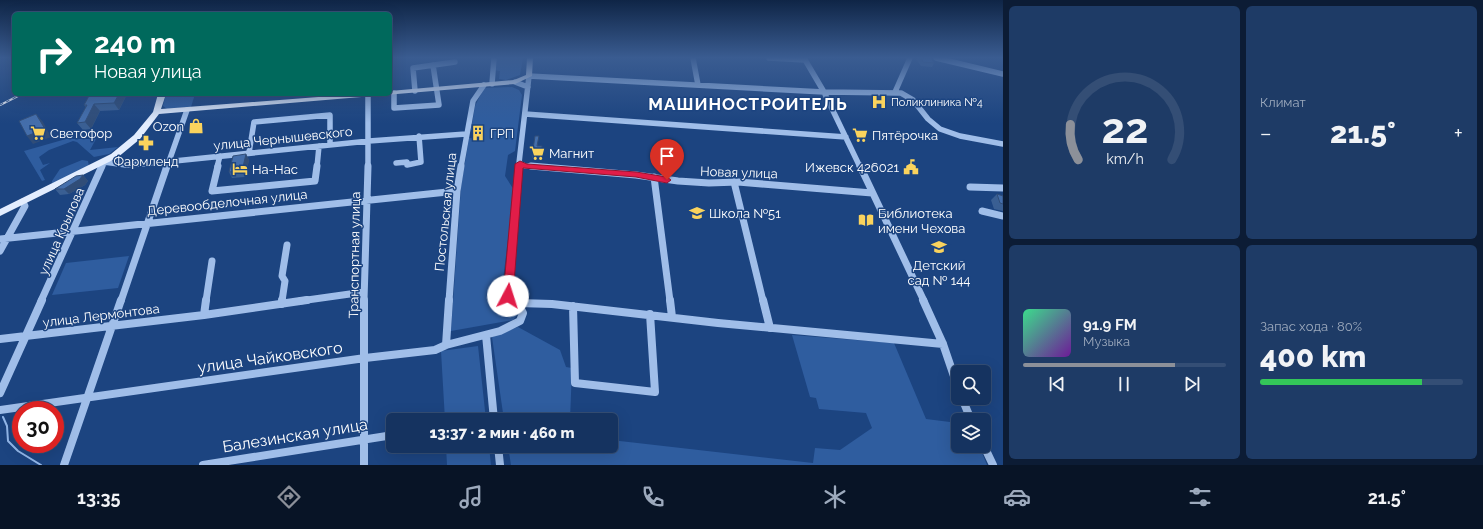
<!DOCTYPE html>
<html lang="ru">
<head>
<meta charset="utf-8">
<style>
	:root { --surface:#153360; --page:#1e3b66; --text:#f1f3f6; --muted:#9daabd; --line:#344e75; --accent:#8c9099 }
	body { margin:0; font-family:Raleway,sans-serif; background:var(--page); color:var(--text); height:100vh; display:flex; flex-direction:column; font-size:15px; white-space:nowrap }
	* { box-sizing:border-box; margin:0 }
	p { font-size:13px; color:var(--muted) }
	.icon { flex:none; width:22px; height:22px; fill:none; stroke:currentColor; stroke-width:2; stroke-linecap:round; stroke-linejoin:round }
	.map { position:relative; flex:1; overflow:hidden }
	.panel { display:flex; flex-direction:column; gap:6px; padding:6px; background:#0c1c35; width:480px }
	.panel>* { flex:none }
	.banner { position:absolute; left:12px; top:12px; width:380px; height:84px; border-radius:6px; box-shadow:0 4px 16px #0002,0 0 0 1px var(--line); background:#00695c; color:#fff; overflow:hidden }
	.controls { position:absolute; left:951px; top:365px; display:grid; gap:8px }
	.controls a { display:grid; place-items:center; width:40px; height:40px; border-radius:6px; background:var(--surface); box-shadow:0 4px 16px #0002,0 0 0 1px var(--line); font-size:20px }
	.speed { position:absolute; left:12px; top:401px; display:flex; gap:8px; font-size:20px; font-weight:700; text-align:center }
	.speed>* { display:grid; place-content:center; width:52px; height:52px; border-radius:50%; background:var(--surface); box-shadow:0 4px 16px #0002,0 0 0 1px var(--line); line-height:1 }
	.speed .limit { border:6px solid #d22; background:#fff; color:#111 }
	.pin { position:absolute; display:grid; place-items:center; width:34px; height:34px; color:#fff; margin:-41px -17px; border-radius:50% 50% 50% 0; rotate:-45deg; box-shadow:0 0 4px #0007 }
	.pin .icon { rotate:45deg }
	.me { position:absolute; width:44px; margin:-22px; rotate:5deg; stroke-linejoin:round; filter:drop-shadow(0 0 3px #0008) }
	.turn { display:flex; align-items:center; gap:14px; height:84px; padding:0 16px; font-size:18px }
	.turn .icon { width:52px; height:52px; stroke-width:2.5 }
	.turn b { display:block; font-size:28px; line-height:34px }
	.big { font-size:30px; font-weight:800; line-height:1.1 }
	.panel .tile { flex:1; display:flex; flex-direction:column; justify-content:center; gap:6px; min-width:0; padding:0 14px; border-radius:6px; background:var(--page) }
	.panel .dial { align-items:center; gap:0 }
	.dial svg { height:104px; overflow:visible; fill:none; stroke:var(--line); stroke-width:7; stroke-linecap:round; text-anchor:middle }
	.dial text { fill:var(--text); stroke:none }
	.song { display:flex; align-items:center; gap:12px }
	.cover { width:48px; height:48px; border-radius:6px; background:linear-gradient(135deg,hsl(150 70% 55%),hsl(280 70% 35%)) }
	.played { height:4px; border-radius:2px; background:linear-gradient(90deg,var(--accent) 75%,var(--line) 75%) }
	.keys { display:flex; justify-content:space-around; direction:ltr }
	.heat { display:flex; justify-content:space-between; align-items:center; font-size:22px; direction:ltr }
	.charge { height:6px; border-radius:3px; background:linear-gradient(90deg,#34c759 80%,var(--line) 0) }
	.panel .tiles { flex:1; display:grid; gap:6px; grid-template-columns:repeat(2,1fr) }
	.trip { position:absolute; left:386px; top:413px; width:232px; height:40px; border-radius:6px; background:var(--surface); box-shadow:0 4px 16px #0002,0 0 0 1px var(--line); font-weight:800; line-height:40px; text-align:center }
	.menu { display:flex; height:64px; justify-content:space-around; align-items:center; background:#081426; color:var(--muted) }
	.menu .icon { width:28px; height:28px }
	.menu .selected { color:var(--accent) }
	.menu b { font-size:18px; color:var(--text) }
	main { display:flex; flex:1; min-height:0 }
	.map>svg:first-child { display:block }
	.green { fill:#2f5d9f }
	.lines { fill:none; stroke-linecap:round; stroke-linejoin:round }
	.stream { stroke:#93b8eb; stroke-width:2 }
	.minor-far2 { stroke:#a0bee9; stroke-width:5.5 }
	.minor-far1 { stroke:#a0bee9; stroke-width:7 }
	.minor { stroke:#a0bee9; stroke-width:8 }
	.major { fill:#e3edfe; fill-rule:evenodd }
	.rail-casing { stroke:#fff; stroke-width:2 }
	.rail { stroke:#1c4480; stroke-width:1; stroke-dasharray:3.5; stroke-linecap:butt }
	.wall { fill:#3a5f93 }
	.shaded-wall { fill:#304d78 }
	.building { fill:#446eab; stroke:#304d78 }
	.route { fill:#e11d48; stroke:#92132f }
	.labels { text-anchor:middle; stroke-width:3; stroke-linejoin:round; paint-order:stroke }
	.far-poi-label { font-size:11px; fill:#fff; stroke:#1c4480; text-anchor:start }
	.poi-label { font-size:13px; fill:#fff; stroke:#1c4480; text-anchor:start }
	.street-label { font-size:13px; fill:#fff; stroke:#1c4480 }
	.near-street-label { font-size:16px; fill:#fff; stroke:#1c4480 }
	.district-label { font-size:17px; font-weight:bold; letter-spacing:1px; fill:#fff; stroke:#1c4480 }
</style>
</head>
<body>
<main>
<div class="map">
<svg width="1003" height="465" viewBox="0 0 1003 465">
	<rect width="100%" height="100%" fill="#1c4480"/>
	<path class="green" d="M495,58H523L520,75L506,80L499,79L500,71L494,70Z
		M512,87L519,90L522,95L515,151L508,155L505,176L514,190L501,296L515,307L518,314L513,320L451,331L461,187L469,138L481,139L483,131L471,130L475,106L484,88Z
		M166,94H195L191,107L167,109L163,106Z
		M66,139H96L90,150L118,147L109,154L94,157L77,142L73,141L49,150L39,157L43,165L50,163L40,170L45,180L42,181L24,151Z
		M82,160L88,161L89,166L55,183H52V181L60,169Z
		M129,256L118,288L52,295L66,263Z
		M518,327L560,350L566,367L572,368L570,420H504L492,337Z
		M792,335L894,343L926,419L958,423V446H979L987,465H511L508,446H611V440L813,463L815,448L840,450L872,428L866,413L819,409L816,398L810,397Z
		M478,346L486,420H445L441,351Z
		M446,446H489L491,465H447Z"/>
	<g class="lines">
		<path class="stream" d="M3,417L7,426L8,441L18,451L41,465"/>
		<path class="minor-far2" d="M693,58L698,85
			M769,58L805,60
			M804,58L824,92L860,167
			M936,58L1003,74
			M515,82L528,87
			M492,84L494,58
			M415,91L413,68L455,62
			M895,92L910,58
			M394,93V108L439,105L433,65
			M368,94V167
			M525,114L846,137
			M249,153L254,122L330,115V145
			M396,163L407,162V165L421,162L419,136
			M102,167L104,162L126,165L155,163L369,141L466,134
			M167,167L187,110
			M217,167L220,156
			M317,167L319,146
			M461,167L473,101L484,85
			M519,167V163
			M543,167L525,166L519,163L529,76L824,92L901,93L913,100L928,119L940,129L960,136L1003,144"/>
		<path class="minor-far1" d="M218,166L212,191L315,181L317,166
			M531,166L636,175L678,181L709,183L738,182L872,193
			M860,166L924,301
			M654,177L670,301
			M734,182L763,301
			M970,187L1003,188
			M982,211L1003,216
			M0,239L457,191
			M0,251L25,206L23,202
			M41,301L102,166
			M121,301L167,166
			M206,301L212,261
			M282,301L285,281L282,276L287,245
			M300,301L364,292
			M364,301L368,166
			M449,301L457,191L461,166
			M515,301L508,296L519,166"/>
		<path class="minor" d="M364,300V465
			M514,300L518,303L552,304L718,323L943,344
			M670,300L672,317
			M763,300L770,328
			M923,300L943,344L958,388
			M282,304V300
			M573,306L575,383L655,392L650,314
			M204,315L206,300
			M486,335L494,420
			M0,339L204,315L307,300
			M446,345L449,300
			M0,393L42,300
			M962,398L971,420
			M0,410L365,358L435,350L446,345L500,331L520,321L523,313L518,303
			M480,420L494,418
			M498,446L500,465
			M984,446L993,465
			M64,465L121,300
			M203,465L393,435"/>
		<path class="major" d="M527,58H533L532,76L515,84L159,114L140,139L117,158L0,216V209L111,154L134,135L153,112L158,94H166L161,109L357,94H390V91L514,80L526,75Z"/>
		<g class="rail-casing">
			<path id="rail" d="M0,105L22,94"/>
		</g>
		<use href="#rail" class="rail"/>
	</g>
	<path class="wall" d="M917,58H931L934,63L932,67L921,66L916,59Z
		M127,94L119,110L100,111L91,129L83,130L77,123L86,107L84,105Z
		M535,136L538,146H542L540,159L532,158Z
		M246,154L249,160L245,177L232,178L229,172Z
		M83,175L88,181L85,185L69,194L60,195L55,189Z
		M997,194L1003,196V211L994,209L991,200Z"/>
	<path class="shaded-wall" d="M119,94H127L119,110L114,103Z
		M94,104L100,111L91,129L85,122Z
		M36,114L43,122L51,137L33,144L27,136Z
		M246,154L249,160L245,177L242,171Z
		M83,175L88,181L85,185L69,194L64,189Z"/>
	<path class="building" d="M921,58H931L934,63L923,62Z
		M90,94H119L114,103L94,104L85,122L77,123L87,105H84Z
		M36,114L45,129L27,136L19,121Z
		M535,136H539L537,146H542L541,157L532,156Z
		M246,154L242,171L229,172L233,156Z
		M83,175L80,179L64,189H55L76,176Z
		M997,194L1003,196V204L1000,203Z"/>
	<linearGradient id="sky" x2="0" y2="1"><stop stop-color="#0f2546"/><stop offset="0.47" stop-color="#3a5c91"/><stop offset="1" stop-color="#3a5c91" stop-opacity="0"/></linearGradient>
	<rect width="1003" height="123" fill="url(#sky)"/>
	<path class="route" d="M520,161L527,164L636,172L667,177L671,180L667,183L636,177L523,168L513,296L508,300L503,296L515,164Z"/>
	<defs>
		<g id="hospital-bare" transform="scale(1.2)"><path d="M-5-5h3v3.5h4V-5h3V5h-3V1.5h-4V5h-3Z" fill="#fad35d" stroke="#1c4480" stroke-width="2.5" paint-order="stroke"/></g>
		<g id="shop-bare" transform="scale(1.2)"><path d="M-5-2.5h2.3a2.7 3.5 0 0 1 5.4 0H5L5.5 6h-11ZM-1.5-2.5h3a1.5 2.3 0 0 0-3 0Z" fill="#fad35d" stroke="#1c4480" stroke-width="2.5" paint-order="stroke"/></g>
		<g id="supermarket-bare" transform="scale(1.2)"><path d="M-6-5.5h2.5l.6 2H6L4.5 2H-2.5L-4.4-4H-6ZM-1.5 3.2a1.3 1.3 0 1 0 .1 0ZM3 3.2a1.3 1.3 0 1 0 .1 0Z" fill="#fad35d" stroke="#1c4480" stroke-width="2.5" paint-order="stroke"/></g>
		<g id="building-bare" transform="scale(1.2)"><path d="M-4-6H4V6H1V3H-1V6H-4ZM-2.5-4.3h1.7v1.8h-1.7ZM.8-4.3h1.7v1.8H.8ZM-2.5-1h1.7V.8h-1.7ZM.8-1h1.7V.8H.8Z" fill="#fad35d" stroke="#1c4480" stroke-width="2.5" paint-order="stroke"/></g>
		<g id="pharmacy-bare" transform="scale(1.2)"><path d="M-2-6h4v4h4v4h-4v4h-4v-4h-4v-4h4Z" fill="#fad35d" stroke="#1c4480" stroke-width="2.5" paint-order="stroke"/></g>
		<g id="civic-bare" transform="scale(1.2)"><path d="M-.6-6.5H3V-4.5H.6V-3L4-1V1h2V6H-6V1h2V-1L-.6-3ZM-1.2 2.5V6h2.4V2.5Z" fill="#fad35d" stroke="#1c4480" stroke-width="2.5" paint-order="stroke"/></g>
		<g id="hotel-bare" transform="scale(1.2)"><path d="M-6-4.5h1.5V1H6V5H4.5V3h-9V5H-6ZM-4 0a1.8 1.8 0 1 1 3.6 0ZM.5 0V-2.5h3Q6-2.5 6 0Z" fill="#fad35d" stroke="#1c4480" stroke-width="2.5" paint-order="stroke"/></g>
		<g id="school-bare" transform="scale(1.2)"><path d="M0-5L7-2L0 1L-7-2ZM-4 1L0 2.5L4 1V4Q0 6-4 4Z" fill="#fad35d" stroke="#1c4480" stroke-width="2.5" paint-order="stroke"/></g>
		<g id="library-bare" transform="scale(1.2)"><path d="M-6-4Q-3-5.5-.7-3.5V5Q-3 3-6 4ZM6-4Q3-5.5 .7-3.5V5Q3 3 6 4Z" fill="#fad35d" stroke="#1c4480" stroke-width="2.5" paint-order="stroke"/></g>
	</defs>
	<g fill-rule="evenodd">
		<use href="#hospital-bare" x="879" y="102"/>
		<use href="#shop-bare" x="196" y="126"/>
		<use href="#supermarket-bare" x="38" y="133"/>
		<use href="#building-bare" x="478" y="133"/>
		<use href="#supermarket-bare" x="860" y="135"/>
		<use href="#pharmacy-bare" x="146" y="143"/>
		<use href="#supermarket-bare" x="537" y="153"/>
		<use href="#civic-bare" x="911" y="167"/>
		<use href="#hotel-bare" x="240" y="169"/>
		<use href="#school-bare" x="697" y="213"/>
		<use href="#library-bare" x="866" y="220"/>
		<use href="#school-bare" x="939" y="247"/>
	</g>
	<g class="labels">
		<g class="far-poi-label">
			<text x="891" y="106">Поликлиника №4</text>
		</g>
		<g class="poi-label">
			<text x="184" y="131" text-anchor="end">Ozon</text>
			<text x="50" y="138">Светофор</text>
			<text x="490" y="138">ГРП</text>
			<text x="872" y="140">Пятёрочка</text>
			<text x="549" y="158">Магнит</text>
			<text x="146" y="166" text-anchor="middle">Фармленд</text>
			<text x="899" y="172" text-anchor="end">Ижевск 426021</text>
			<text x="252" y="174">На-Нас</text>
			<text x="709" y="218">Школа №51</text>
			<text x="878" y="218">Библиотека<tspan x="878" dy="15">имени Чехова</tspan></text>
			<text x="939" y="270" text-anchor="middle">Детский<tspan x="939" dy="15">сад № 144</tspan></text>
		</g>
		<g class="street-label">
			<text transform="translate(283 138) rotate(-6)" y="5">улица Чернышевского</text>
			<text transform="translate(739 172) rotate(2)" y="5">Новая улица</text>
			<text transform="translate(227 202) rotate(-6)" y="5">Деревообделочная улица</text>
			<text transform="translate(445 212) rotate(-84)" y="5">Постольская улица</text>
			<text transform="translate(61 231) rotate(-66)" y="5">улица Крылова</text>
			<text transform="translate(354 255) rotate(-89)" y="5">Транспортная улица</text>
			<text transform="translate(101 315) rotate(-7)" y="5">улица Лермонтова</text>
		</g>
		<g class="near-street-label">
			<text transform="translate(270 357) rotate(-8)" y="6">улица Чайковского</text>
			<text transform="translate(295 435) rotate(-9)" y="6">Балезинская улица</text>
		</g>
		<g class="district-label">
			<text x="748" y="110">МАШИНОСТРОИТЕЛЬ</text>
		</g>
	</g>
</svg>
<div class="controls">
<a><svg class="icon" aria-label="search" viewBox="0 0 24 24"><circle cx="10" cy="10" r="6"/><path d="M15 15l6 6"/></svg></a>
<a><svg class="icon" aria-label="layers" viewBox="0 0 24 24"><path d="M12 4l9 5-9 5-9-5zM3 14l9 5 9-5"/></svg></a>
</div>
<div class="speed"><div class="limit">30</div></div>
<div class="pin" style="left:667px;top:180px;background:#d93025"><svg class="icon" aria-label="arrive" viewBox="0 0 24 24"><path d="M6 21V4h12l-3 4 3 4H6"/></svg></div>
<svg class="me" style="left:508px;top:296px" viewBox="-20 -20 40 40"><circle r="19" fill="#fff"/><path d="M0-13L10 11 0 6-10 11z" fill="#e11d48"/></svg>
<div class="trip">13:37 · 2 мин · 460 m</div>
<div class="banner">
<div class="turn"><svg class="icon" aria-label="right" viewBox="0 0 24 24"><path d="M7 20v-9h11M14 6l5 5-5 5"/></svg><div><b>240 m</b>Новая улица</div></div>
</div>
</div>
<section class="panel">
<div class="tiles">
<div class="tile dial"><svg viewBox="0 0 100 80">
<path d="M14 69A42 42 0 1 1 86 69"/>
<path d="M14 69A42 42 0 0 1 8 42" stroke="#8c9099"/>
<text x="50" y="56" font-size="32" font-weight="700">22</text>
<text x="50" y="72" font-size="11">km/h</text>
</svg></div>
<div class="tile"><p>Климат</p>
<div class="heat"><a>−</a><b class="big">21.5°</b><a>+</a></div>
</div>
<div class="tile">
<div class="song"><i class="cover"></i><div><b>91.9 FM</b><p>Музыка</p></div></div>
<div class="played"></div>
<div class="keys"><svg class="icon" aria-label="previous" viewBox="0 0 24 24"><path d="M18 5L8 12l10 7zM5 5v14"/></svg><svg class="icon" aria-label="pause" viewBox="0 0 24 24"><path d="M8 5v14M16 5v14"/></svg><svg class="icon" aria-label="next" viewBox="0 0 24 24"><path d="M6 5l10 7-10 7zM19 5v14"/></svg></div>
</div>
<div class="tile"><p>Запас хода · 80%</p><b class="big">400 km</b><div class="charge"></div></div>
</div>
</section>
</main>
<nav class="menu">
<b>13:35</b>
<svg class="icon selected" aria-label="directions" viewBox="0 0 24 24"><path d="M12 3l9 9-9 9-9-9zM9 14v-3h6M13 9l2 2-2 2"/></svg>
<svg class="icon" aria-label="music" viewBox="0 0 24 24"><path d="M9 18V5l10-2v13"/><circle cx="6" cy="18" r="3"/><circle cx="16" cy="16" r="3"/></svg>
<svg class="icon" aria-label="phone" viewBox="0 0 24 24"><path d="M5 4h4l2 5-3 2q2 4 5 5l2-3 5 2v4C11 20 4 13 5 4z"/></svg>
<svg class="icon" aria-label="climate" viewBox="0 0 24 24"><path d="M12 3v18M4 7l16 10M4 17L20 7"/></svg>
<svg class="icon" aria-label="car" viewBox="0 0 24 24"><path d="M5 17H2v-5l4-1 3-4h7l3 4 3 1v5h-3M9 17h6M6 11h13"/><circle cx="7" cy="17" r="2"/><circle cx="17" cy="17" r="2"/></svg>
<svg class="icon" aria-label="filters" viewBox="0 0 24 24"><path d="M4 7h16M4 17h16"/><circle cx="9" cy="7" r="2"/><circle cx="15" cy="17" r="2"/></svg>
<b>21.5°</b>
</nav>
</body>
</html>
